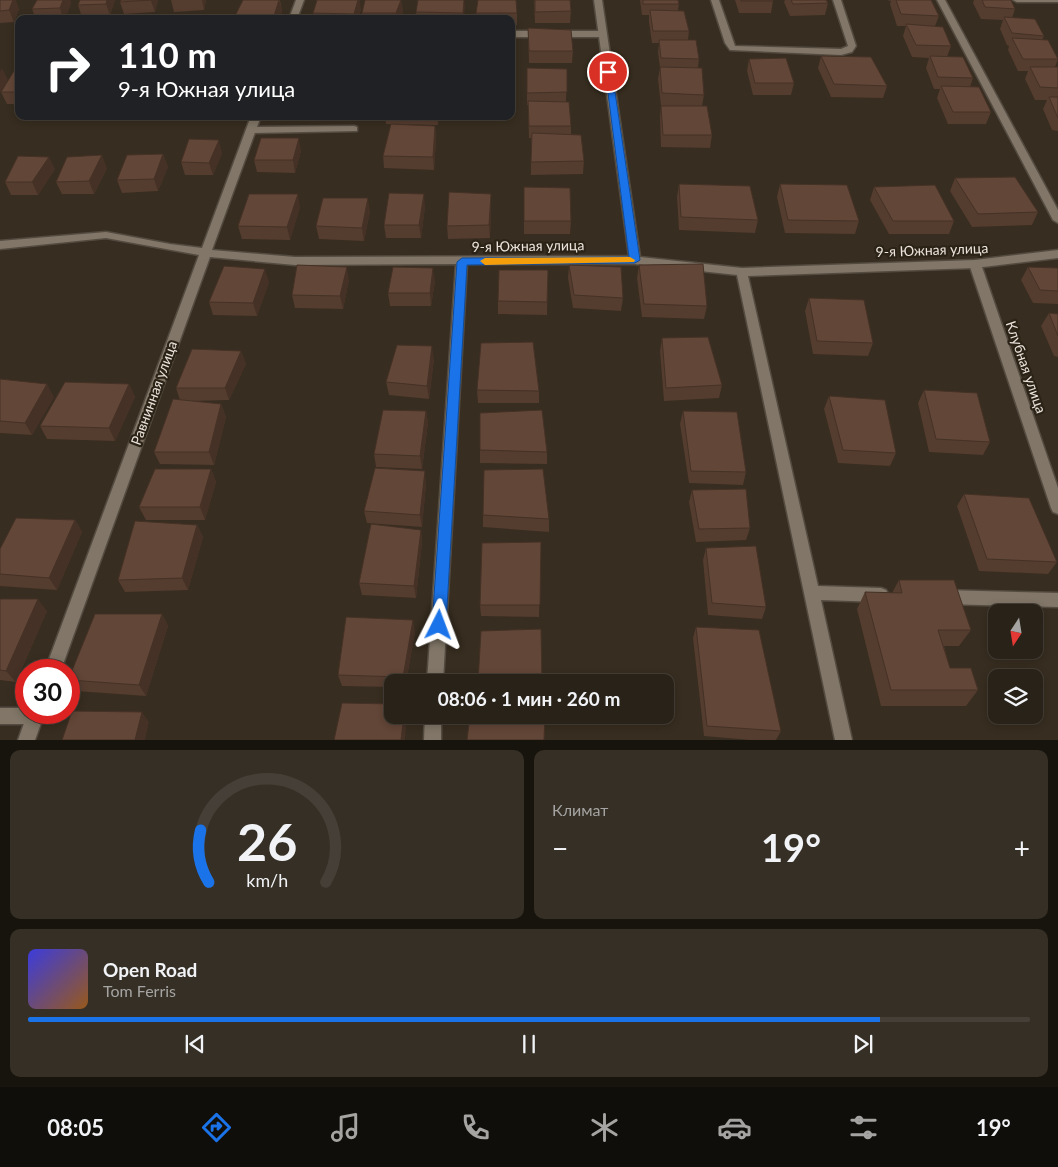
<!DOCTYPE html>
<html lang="ru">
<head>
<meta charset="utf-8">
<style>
	:root { --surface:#292218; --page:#352f25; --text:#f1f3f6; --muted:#a5a4a2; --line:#453f37; --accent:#1a73e8 }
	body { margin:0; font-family:Lato,sans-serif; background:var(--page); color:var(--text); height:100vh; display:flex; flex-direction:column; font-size:19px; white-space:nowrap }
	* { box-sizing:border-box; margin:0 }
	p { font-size:16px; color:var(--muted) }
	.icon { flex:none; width:28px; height:28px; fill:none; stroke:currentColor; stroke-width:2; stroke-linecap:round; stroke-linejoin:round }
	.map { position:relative; height:740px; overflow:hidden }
	.details { display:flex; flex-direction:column; gap:10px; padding:10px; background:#17130d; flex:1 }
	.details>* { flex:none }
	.banner { position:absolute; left:15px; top:15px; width:500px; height:105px; border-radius:10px; box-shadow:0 2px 8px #0003,0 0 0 1px var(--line); background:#202124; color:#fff; overflow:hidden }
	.needle { width:32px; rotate:192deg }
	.tools { position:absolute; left:988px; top:604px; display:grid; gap:10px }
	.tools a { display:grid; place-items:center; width:55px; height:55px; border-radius:10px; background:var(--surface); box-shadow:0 2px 8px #0003,0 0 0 1px var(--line); font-size:25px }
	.speed { position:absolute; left:15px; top:659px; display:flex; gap:10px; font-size:25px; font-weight:700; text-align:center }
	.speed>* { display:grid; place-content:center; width:65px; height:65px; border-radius:50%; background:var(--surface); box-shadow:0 2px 8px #0003,0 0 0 1px var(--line); line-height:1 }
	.speed .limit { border:8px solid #d22; background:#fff; color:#111 }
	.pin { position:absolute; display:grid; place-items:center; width:42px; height:42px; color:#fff; margin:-21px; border:2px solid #fff; border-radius:50%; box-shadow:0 1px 5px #0007 }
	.me { position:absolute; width:55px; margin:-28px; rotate:3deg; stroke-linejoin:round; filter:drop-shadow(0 0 4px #0008) }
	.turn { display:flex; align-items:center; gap:18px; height:105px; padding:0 20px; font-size:22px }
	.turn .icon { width:65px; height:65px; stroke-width:2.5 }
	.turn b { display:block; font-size:35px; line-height:42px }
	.big { font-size:38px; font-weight:700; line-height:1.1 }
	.details .widget { flex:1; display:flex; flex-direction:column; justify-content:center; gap:8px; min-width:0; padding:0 18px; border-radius:10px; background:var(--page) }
	.details .dial { align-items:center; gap:0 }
	.dial svg { height:130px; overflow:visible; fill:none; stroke:var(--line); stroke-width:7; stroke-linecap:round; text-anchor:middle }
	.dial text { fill:var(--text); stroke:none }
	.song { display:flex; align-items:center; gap:15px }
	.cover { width:60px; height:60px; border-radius:8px; background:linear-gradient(135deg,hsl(240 70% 55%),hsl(30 70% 35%)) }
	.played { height:5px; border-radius:2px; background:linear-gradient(90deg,var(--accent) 85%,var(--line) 85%) }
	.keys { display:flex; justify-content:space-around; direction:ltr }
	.heat { display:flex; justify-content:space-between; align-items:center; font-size:28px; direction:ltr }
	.details .tiles { flex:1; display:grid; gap:10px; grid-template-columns:1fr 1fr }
	.widget:last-child { grid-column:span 2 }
	.trip { position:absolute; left:384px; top:674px; width:290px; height:50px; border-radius:10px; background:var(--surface); box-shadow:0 2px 8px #0003,0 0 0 1px var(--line); font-weight:700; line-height:50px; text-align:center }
	.tab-bar { display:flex; height:80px; justify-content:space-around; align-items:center; background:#100e0a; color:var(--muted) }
	.tab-bar .icon { width:35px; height:35px }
	.tab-bar .selected { color:var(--accent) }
	.tab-bar b { font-size:22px; color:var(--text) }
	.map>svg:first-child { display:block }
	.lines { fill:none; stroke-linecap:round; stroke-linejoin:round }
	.service-casing { stroke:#544b40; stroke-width:3 }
	.minor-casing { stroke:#544b40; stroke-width:3 }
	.service { fill:#817667; fill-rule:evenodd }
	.minor { fill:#817667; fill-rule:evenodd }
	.wall { fill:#543c2f }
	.shaded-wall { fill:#453126 }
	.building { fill:#624637; stroke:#453126 }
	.route { fill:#1a73e8; stroke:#114b97 }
	.slow { fill:#f59e0b }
	.labels { text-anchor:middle; stroke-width:4.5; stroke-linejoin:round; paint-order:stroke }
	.street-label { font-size:14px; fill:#ece5dd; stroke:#2c2317 }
</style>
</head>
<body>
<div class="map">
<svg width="1058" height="740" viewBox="0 0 1058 740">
	<rect width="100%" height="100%" fill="#372d20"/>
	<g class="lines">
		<g class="service-casing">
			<path id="service" d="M711,0H719L735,46L841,49L848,46L833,0H841L856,46L852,52L841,55L730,50L725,43Z
				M937,0H945L1058,210V223L1053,220Z
				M511,31H602L606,34L602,37H511Z
				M354,126L357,127V131L251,133L246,130L251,127Z
				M975,260L981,264L1058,488V514L1053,512L1051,508L969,264Z
				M0,708H26V712H42L43,716L41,722L35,724H0Z"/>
		</g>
		<g class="minor-casing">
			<path id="minor" d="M296,0H304L297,19H289Z
				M594,0H602L640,257L742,268L975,260L1058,250V258L975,268L748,276L818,586L881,588L886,590L889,595L886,600L881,602L821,600L852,740H835L737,275L635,264H467L443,682H427L456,264L295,265L210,257L61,670H45L199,255L106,238L0,249V241L106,232L170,244L202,248L251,116H261L212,250L295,257L629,256Z
				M1013,0H1058V2H1017Z
				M943,590L1058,593V607L943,604L938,602L935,597L938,592Z
				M28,712H45L35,740H18Z
				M425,715H441V740H424Z"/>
		</g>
		<use href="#service" class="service"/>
		<use href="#minor" class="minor"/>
	</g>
	<path class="wall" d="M0,0L19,9L14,22L0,23Z
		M37,0H70L71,3L65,19H36L32,9Z
		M80,0H115L110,15L82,17L78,5Z
		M121,0H158L155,12L124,14L120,2Z
		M171,0H206L204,10L174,12Z
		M243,0H288H280L282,11L279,19H235V16Z
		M401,0L403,12L400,19H362V13Z
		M418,0H464V19H417L416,12Z
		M534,0L571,11L570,23H535Z
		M640,0H678L679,4L678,10L689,31L688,40L699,59L698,68L704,95L702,106L712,135L710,148L661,147L660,118L661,106L658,79L660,68L658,52L659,43H652L649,22V15H642Z
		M735,0H773V1L771,13H739Z
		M785,0H826L828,3L825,15L790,16L784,2Z
		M887,0H931L939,16L935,26L951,46L947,57L973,78L970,87L991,112L986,124H948L937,98L940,89H934L926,68L929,58L912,57L903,36L906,26H897L890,4L891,1Z
		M974,0H1011L1015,9L1012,18L1044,36L1042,40L1058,59L1055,67H1058V131L1052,130L1043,109L1047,100H1035L1025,79L1028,71H1018L1008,50L1009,46L1007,45L1000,29L1003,20L981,19L973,3Z
		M361,9L358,19H314L313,13Z
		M476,13H517V25H511V19H477Z
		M528,28L573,51L572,63H529Z
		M821,56L887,86L883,98L831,97L818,68Z
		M749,59L794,83L791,95H753L747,71Z
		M527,68L567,69L566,102L571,126V134L584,161L583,174L531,175V138H529L528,105H527Z
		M19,71V104H7L1,92Z
		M202,116H240L239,121H203Z
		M385,116H439L438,125L386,124Z
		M435,126L436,139L434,170L384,168L383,156Z
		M301,151L295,173L257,172L254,160Z
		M222,153L213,175H185L181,162Z
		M163,154L168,167L158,191L122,193L117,180Z
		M107,168L94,194H62L56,182Z
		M55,169L38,195H11L5,182Z
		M955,178L1038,212L1032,225L972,227L950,191Z
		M679,184L758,220L755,233L679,230L677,197Z
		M780,184L859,221L855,234L785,233L777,197Z
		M524,187L571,221L570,234H524Z
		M874,187L954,221L949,234H889L870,200Z
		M491,194V207L490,238L448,239L447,226Z
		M300,207L290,240L242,239L238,226Z
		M425,207L421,238H386L384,225Z
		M370,211L364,241L319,239L316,226Z
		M569,265L623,298L621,311L573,308L568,278Z
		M639,265L707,306L704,319L642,317L637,278Z
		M1028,267L1058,268V304L1033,303L1021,280Z
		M548,270L547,315L498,314V301Z
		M349,280L343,309L295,308L292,295Z
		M435,281L431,306H390L388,293Z
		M269,282L257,316L213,315L209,302Z
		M809,298L873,343L868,356L813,354L805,311Z
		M1049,313L1058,314V357L1054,356L1041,326Z
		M662,338L722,385L719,398L664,401L660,351Z
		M241,351L246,364L229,400L191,401L221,404L226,417L214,465L160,464L154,452L180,400L176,388Z
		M434,359L429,399L389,395L386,382Z
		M0,379L54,397L32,435L0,433Z
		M129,384L135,397L115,441L47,439L40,426Z
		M477,390L539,391V403H478Z
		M924,390L990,442L983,455L929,452L918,403Z
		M829,396L896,453L890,466L838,463L824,409Z
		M426,411L428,423L422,469L376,467L374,454Z
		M683,411L746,472L743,485L689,483L680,424Z
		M480,450L547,452V464L480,463Z
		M211,469L216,482L205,520H146L139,507Z
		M426,484L422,527L367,523L364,511Z
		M692,490L750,528L746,540L696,542L689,502Z
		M964,494L1057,562L1048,574L979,571L957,506Z
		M483,515L549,519V532L483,527Z
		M75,520L82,532L57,590L0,586V549Z
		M197,525L203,537L188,590L125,592L118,580Z
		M421,530L422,542L416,598L362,595L359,583Z
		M541,542L539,617L481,616L480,605Z
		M706,548L766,607L762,619L708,615L703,560Z
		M899,580L971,630L959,646H944L950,668L978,690L966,706H881L857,609L865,592L892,593Z
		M0,599L47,611L16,682L0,680Z
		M162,614L168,626L146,696L76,691L69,681V680Z
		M696,627L781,731L776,740H750L704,736L693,638Z
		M415,632L406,682H392V687L342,686L338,675Z"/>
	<path class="shaded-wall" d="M13,0H16L19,9L14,22L9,10Z
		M63,0H70L71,3L65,19H63L60,8Z
		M107,0H115L110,15L106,4Z
		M151,0H158L155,12L151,1Z
		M202,0H206L204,10Z
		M279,0L282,11L279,19H274V16Z
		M358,0H360L361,9L358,19H355L354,14Z
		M401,0L403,12L400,19H397L396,13Z
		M464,0L465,6L464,19H463V13Z
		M2,68L8,80L0,93V72Z
		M437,116H439L438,125Z
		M435,126L436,139L434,170L433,157Z
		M299,138L301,151L295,173L293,160Z
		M219,140L222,153L213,175L209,163Z
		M163,154L168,167L158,191L154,179Z
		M102,155L107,168L94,194L89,181Z
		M49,157L55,169L38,195L32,182Z
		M298,194L300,207L290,240L287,227Z
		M424,194L425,207L421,238L419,225Z
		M491,194V207L490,238L489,225Z
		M368,198L370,211L364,241L362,228Z
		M347,267L349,280L343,309L340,296Z
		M433,268L435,281L431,306L430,293Z
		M265,269L269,282L257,316L253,303Z
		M432,346L434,359L429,399L427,386Z
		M241,351L246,364L229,400L225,388Z
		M47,384L54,397L32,435L25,423Z
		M129,384L135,397L115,441L109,428Z
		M221,404L226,417L214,465L209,452Z
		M426,411L428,423L422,469L420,456Z
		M211,469L216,482L205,520L200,507Z
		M425,471L426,484L422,527L420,515Z
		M75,520L82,532L57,590L49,578Z
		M197,525L203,537L188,590L182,578Z
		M421,530L422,542L416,598L414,586Z
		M38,599L47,611L16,682L6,671Z
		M162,614L168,626L146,696L139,685Z
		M413,620L415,632L406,682H404L403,677Z
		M142,712L149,722L145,740H135Z
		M404,715H407L405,740H401Z"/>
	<path class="building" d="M0,0H13L9,10L0,11Z
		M37,0H63L60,8L32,9Z
		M80,0H107L106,4L78,5Z
		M121,0H151L120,2Z
		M243,0H279L274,16H235Z
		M317,0H358L354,14L313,13Z
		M365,0H401L396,13H362Z
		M418,0H464L463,13L416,12Z
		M478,0H516L517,13H476Z
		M535,0H570L571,11L535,12Z
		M643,0H678L679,4H643Z
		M741,0H773V1H741Z
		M791,0H826L828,3L793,4Z
		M896,0H931L939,16L901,14Z
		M982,0H1011L1015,9L985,7Z
		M650,10L684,11L689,31H653Z
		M1004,17L1035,19L1044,36L1012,33Z
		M906,24L943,27L951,46L916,45Z
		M528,28L571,30L573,51H529Z
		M1012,38L1048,40L1058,59H1023Z
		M659,40H696L699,59L661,58Z
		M821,56L871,57L887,86L834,84Z
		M930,56L963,57L973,78L938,77Z
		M786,58L794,83H755L749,59Z
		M660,67L702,68L704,95L662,93Z
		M1030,67H1058V88L1040,87Z
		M527,68L567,69V92L527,93Z
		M14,71H19V92H1Z
		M941,86L979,87L991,112H953Z
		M1049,97H1058V118Z
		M528,101L569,102L571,126H529Z
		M661,106H707L712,135H663Z
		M391,124L435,126L433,157L383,156Z
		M532,133L581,135L584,161L531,162Z
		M261,138H299L293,160H254Z
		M189,139L219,140L209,163L181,162Z
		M163,154L154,179L117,180L127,155Z
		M102,155L89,181L56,182L67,157Z
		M18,156L49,157L32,182H5Z
		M1015,177L1038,212L978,214L955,178Z
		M679,184L750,186L758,220L681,217Z
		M780,184L847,185L859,221L788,220Z
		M935,185L954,221H893L874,187Z
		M524,187L570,188L571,221H524Z
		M449,192L491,194L489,225L447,226Z
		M389,193L424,194L419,225H384Z
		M249,194H298L287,227L238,226Z
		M323,198H368L362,228L316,226Z
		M703,264L707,306L644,304L639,265Z
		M297,265L347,267L340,296L292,295Z
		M569,265L621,267L623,298L574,295Z
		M224,266L265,269L253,303L209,302Z
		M393,267L433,268L430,293H388Z
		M1028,267L1058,268V291L1040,290Z
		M499,270H548L547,302L498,301Z
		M809,298L864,300L873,343L817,341Z
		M1049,313L1058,314V336Z
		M708,337L722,385L666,388L662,338Z
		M533,342L539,391L477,390L481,343Z
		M397,345L432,346L427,386L386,382Z
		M192,349L241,351L225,388H176Z
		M0,379L47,384L25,423L0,421Z
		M65,382L129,384L109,428L40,426Z
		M924,390L977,393L990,442L936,439Z
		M829,396L885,400L896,453L843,450Z
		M173,399L221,404L209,452H154Z
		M383,410L426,411L420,456L374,454Z
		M542,410L547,452L480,450V413Z
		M683,411L737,412L746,472L691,471Z
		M375,468L425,471L420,515L364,511Z
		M155,469H211L200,507H139Z
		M543,469L549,519L483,515L484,470Z
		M746,489L750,528L699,529L692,490Z
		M964,494L1029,498L1057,562L987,559Z
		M16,518L75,520L49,578L0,574V549Z
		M135,521L197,525L182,578L118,580Z
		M371,524L421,530L414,586L359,583Z
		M541,542L540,605H480L482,543Z
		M756,546L766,607L712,603L706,548Z
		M899,580H954L971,630H938L950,668H971L978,690H891L865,592L902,593Z
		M0,599H38L6,671L0,670Z
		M95,614H162L139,685L69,680V678Z
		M346,617L413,620L403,677L338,675Z
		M696,627L759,630L781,731L707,726Z
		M541,629L542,682H478L481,631Z
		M342,703L392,704V715H404L401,740H334Z
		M72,711L142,712L135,740H62Z
		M470,715H545L544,740H467Z"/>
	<path class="route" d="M605,70L612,72L640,260L635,263L467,265L446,625L444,630L439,632L434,630L432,625L457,262L462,258L629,257Z"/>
	<path class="slow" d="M630,257L635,260L634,262L485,265L480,261L485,258Z"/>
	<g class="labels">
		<g class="street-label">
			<text transform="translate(528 246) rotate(-1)" y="5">9-я Южная улица</text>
			<text transform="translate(932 250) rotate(-2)" y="5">9-я Южная улица</text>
			<text transform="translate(1026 367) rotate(71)" y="5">Клубная улица</text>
			<text transform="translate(154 393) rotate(-70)" y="5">Равнинная улица</text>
		</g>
	</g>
</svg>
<div class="tools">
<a><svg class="needle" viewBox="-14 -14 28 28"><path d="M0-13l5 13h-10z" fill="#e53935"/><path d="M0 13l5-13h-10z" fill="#a5a4a2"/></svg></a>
<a><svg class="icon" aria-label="layers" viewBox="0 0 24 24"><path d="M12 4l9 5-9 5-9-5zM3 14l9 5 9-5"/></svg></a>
</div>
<div class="speed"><div class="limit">30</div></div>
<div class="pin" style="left:608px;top:72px;background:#d93025"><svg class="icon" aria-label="arrive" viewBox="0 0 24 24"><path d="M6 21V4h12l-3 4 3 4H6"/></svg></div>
<svg class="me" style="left:439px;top:625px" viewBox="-20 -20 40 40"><path d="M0-17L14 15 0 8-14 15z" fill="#1a73e8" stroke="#fff" stroke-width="4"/></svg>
<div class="trip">08:06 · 1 мин · 260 m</div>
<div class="banner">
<div class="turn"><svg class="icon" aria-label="right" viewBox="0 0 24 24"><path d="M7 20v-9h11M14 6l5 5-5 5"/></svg><div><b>110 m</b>9-я Южная улица</div></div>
</div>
</div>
<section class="details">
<div class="tiles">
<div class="widget dial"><svg viewBox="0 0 100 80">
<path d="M14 69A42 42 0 1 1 86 69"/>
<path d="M14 69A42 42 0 0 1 9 37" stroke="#1a73e8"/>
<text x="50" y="56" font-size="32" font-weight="700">26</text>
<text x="50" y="72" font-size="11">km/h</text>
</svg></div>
<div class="widget"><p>Климат</p>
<div class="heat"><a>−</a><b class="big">19°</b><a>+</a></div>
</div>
<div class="widget">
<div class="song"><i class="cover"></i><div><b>Open Road</b><p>Tom Ferris</p></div></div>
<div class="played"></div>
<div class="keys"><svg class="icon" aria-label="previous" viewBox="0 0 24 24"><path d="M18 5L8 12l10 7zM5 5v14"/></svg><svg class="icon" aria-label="pause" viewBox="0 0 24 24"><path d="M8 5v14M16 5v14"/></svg><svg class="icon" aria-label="next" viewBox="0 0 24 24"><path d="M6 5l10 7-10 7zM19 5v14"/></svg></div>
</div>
</div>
</section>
<nav class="tab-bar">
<b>08:05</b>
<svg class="icon selected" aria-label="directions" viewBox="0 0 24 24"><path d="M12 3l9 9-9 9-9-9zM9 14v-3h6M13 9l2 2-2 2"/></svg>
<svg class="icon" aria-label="music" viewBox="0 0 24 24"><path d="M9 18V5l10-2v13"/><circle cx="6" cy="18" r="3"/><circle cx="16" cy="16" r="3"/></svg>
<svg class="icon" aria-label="phone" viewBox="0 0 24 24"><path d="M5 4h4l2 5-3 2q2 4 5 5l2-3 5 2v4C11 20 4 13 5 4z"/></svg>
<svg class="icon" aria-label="climate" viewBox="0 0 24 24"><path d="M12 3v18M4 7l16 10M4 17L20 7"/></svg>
<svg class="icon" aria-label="car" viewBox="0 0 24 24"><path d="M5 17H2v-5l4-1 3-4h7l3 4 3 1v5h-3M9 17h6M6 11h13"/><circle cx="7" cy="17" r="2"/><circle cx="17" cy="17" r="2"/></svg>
<svg class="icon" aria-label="filters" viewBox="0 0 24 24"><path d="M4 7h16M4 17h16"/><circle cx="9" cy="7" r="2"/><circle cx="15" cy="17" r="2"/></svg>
<b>19°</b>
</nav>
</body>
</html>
